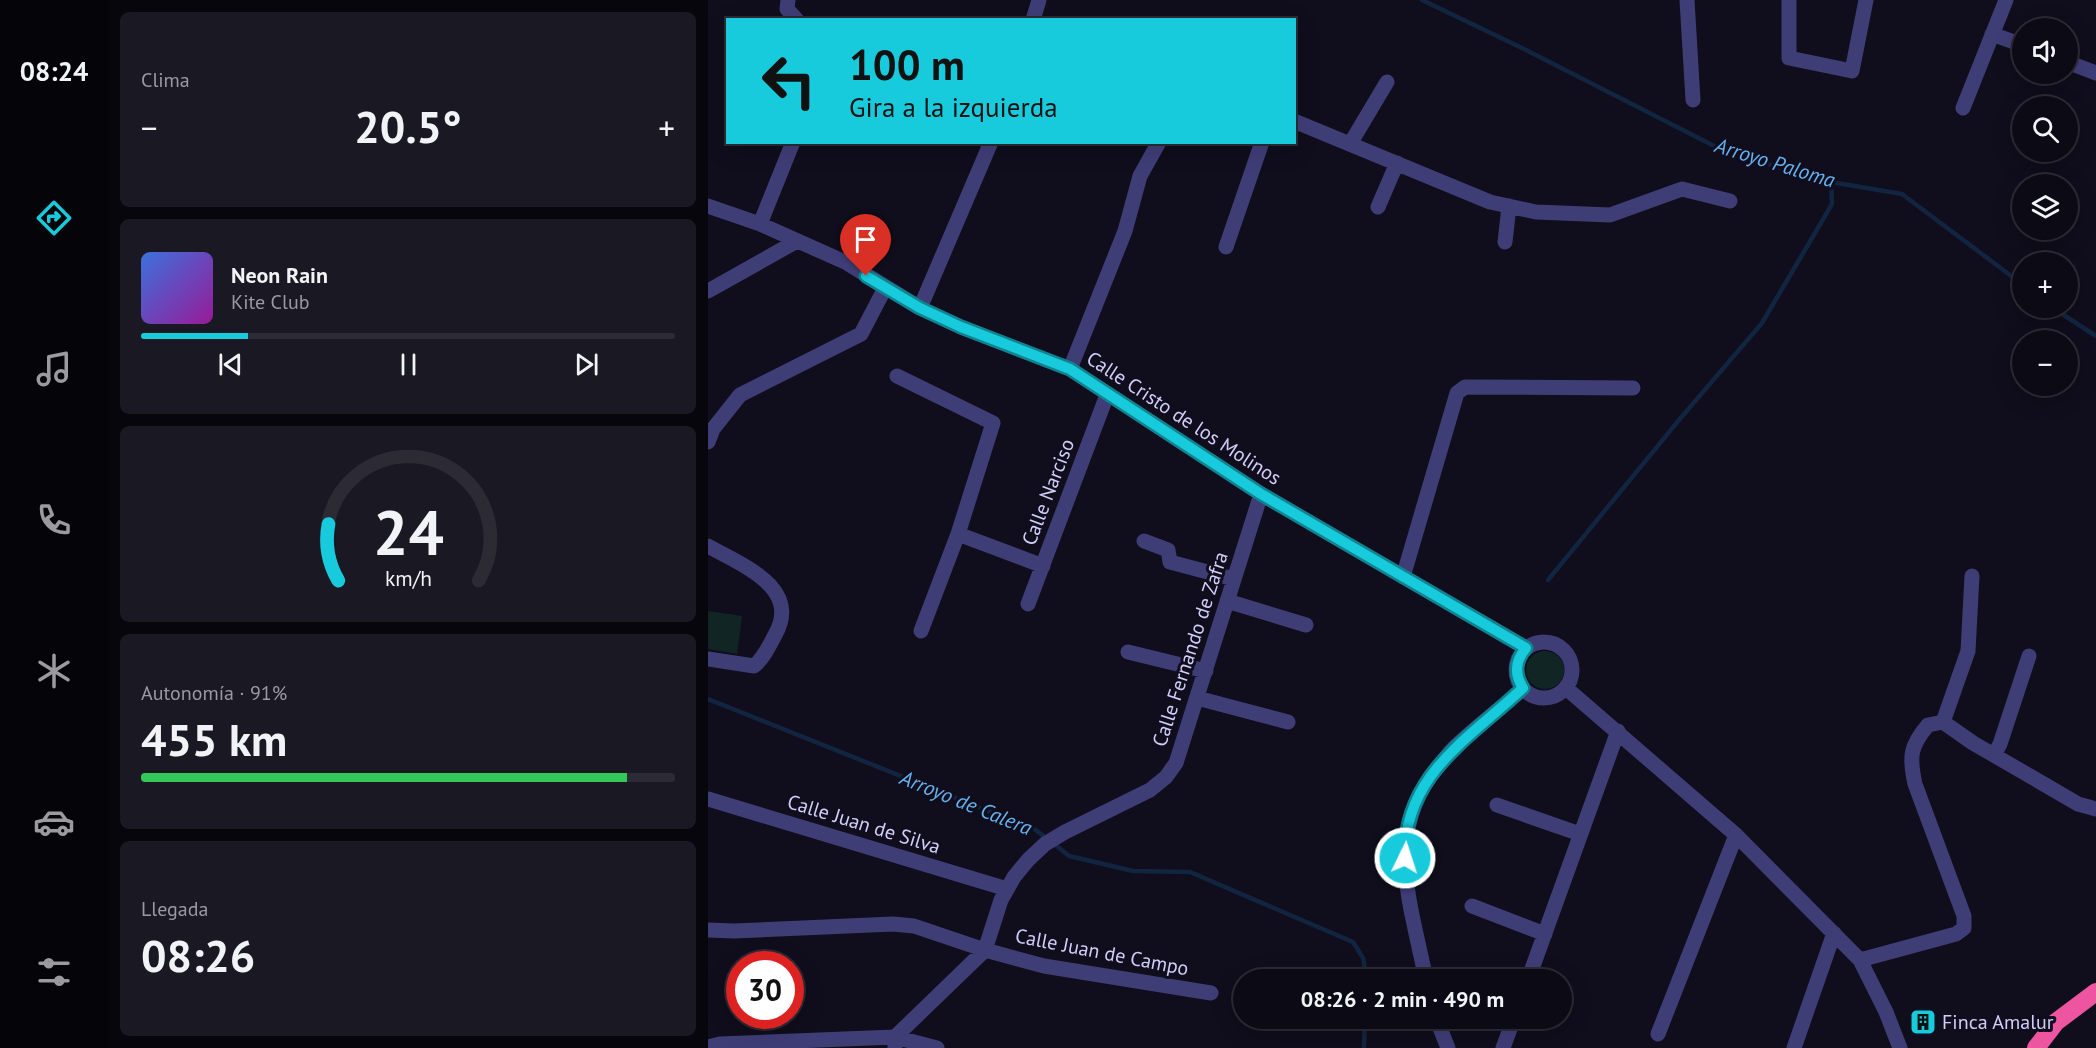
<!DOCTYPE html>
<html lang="es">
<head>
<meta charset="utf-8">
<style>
	:root { --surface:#0c0a15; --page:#1a1822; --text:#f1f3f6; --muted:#9a9aa0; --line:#2c2b34; --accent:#17cbdc }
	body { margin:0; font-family:"PT Sans",sans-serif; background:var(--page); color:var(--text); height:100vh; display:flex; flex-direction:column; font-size:22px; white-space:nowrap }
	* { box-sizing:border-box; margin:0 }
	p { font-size:20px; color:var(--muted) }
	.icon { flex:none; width:33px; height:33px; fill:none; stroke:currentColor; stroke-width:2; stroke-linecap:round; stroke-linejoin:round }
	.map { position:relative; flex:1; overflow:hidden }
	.side { display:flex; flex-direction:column; gap:12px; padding:12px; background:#07060c; width:600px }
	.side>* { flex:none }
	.top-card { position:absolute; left:18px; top:18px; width:570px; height:126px; border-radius:0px; box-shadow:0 6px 24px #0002,0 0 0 2px var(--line); background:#17cbdc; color:#111; overflow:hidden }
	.tools { position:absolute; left:1304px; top:18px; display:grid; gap:12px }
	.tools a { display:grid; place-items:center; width:66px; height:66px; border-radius:50%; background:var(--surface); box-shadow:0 6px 24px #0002,0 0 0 2px var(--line); font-size:30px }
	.speed { position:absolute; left:18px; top:951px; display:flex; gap:12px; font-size:30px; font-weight:700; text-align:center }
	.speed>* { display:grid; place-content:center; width:78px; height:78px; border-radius:50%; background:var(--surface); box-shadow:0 6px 24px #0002,0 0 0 2px var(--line); line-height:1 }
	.speed .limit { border:9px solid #d22; background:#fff; color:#111 }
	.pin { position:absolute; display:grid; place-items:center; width:51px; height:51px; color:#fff; margin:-62px -26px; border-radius:50% 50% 50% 0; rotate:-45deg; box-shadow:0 0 6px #0007 }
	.pin .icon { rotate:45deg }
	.me { position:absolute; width:66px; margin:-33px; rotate:4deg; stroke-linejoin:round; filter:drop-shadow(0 0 4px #0008) }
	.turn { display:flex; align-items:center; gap:21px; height:126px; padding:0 24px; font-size:27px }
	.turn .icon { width:78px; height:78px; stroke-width:2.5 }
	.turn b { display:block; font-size:42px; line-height:51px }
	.big { font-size:45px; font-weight:600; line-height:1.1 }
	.side .tile { flex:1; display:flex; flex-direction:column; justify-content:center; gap:9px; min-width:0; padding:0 21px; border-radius:9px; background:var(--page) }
	.side .dial { align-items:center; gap:0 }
	.dial svg { height:156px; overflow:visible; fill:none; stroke:var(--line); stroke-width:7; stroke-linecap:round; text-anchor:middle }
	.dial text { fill:var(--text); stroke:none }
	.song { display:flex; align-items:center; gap:18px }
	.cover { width:72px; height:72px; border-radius:9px; background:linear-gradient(135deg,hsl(220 70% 55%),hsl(300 70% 35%)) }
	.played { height:6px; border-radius:3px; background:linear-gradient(90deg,var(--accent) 20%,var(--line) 20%) }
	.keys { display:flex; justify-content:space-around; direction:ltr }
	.heat { display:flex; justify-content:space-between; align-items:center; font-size:33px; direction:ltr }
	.charge { height:9px; border-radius:4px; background:linear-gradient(90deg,#34c759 91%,var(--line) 0) }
	.trip { position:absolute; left:525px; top:969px; width:339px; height:60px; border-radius:30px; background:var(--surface); box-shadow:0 6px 24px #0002,0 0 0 2px var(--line); font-weight:600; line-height:60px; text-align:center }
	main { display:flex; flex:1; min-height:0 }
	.tab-bar { display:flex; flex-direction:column; width:108px; justify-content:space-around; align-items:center; background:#050408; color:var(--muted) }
	.tab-bar .icon { width:42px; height:42px }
	.tab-bar .selected { color:var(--accent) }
	.tab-bar b { font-size:27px; color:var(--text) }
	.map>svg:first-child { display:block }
	.green { fill:#112524 }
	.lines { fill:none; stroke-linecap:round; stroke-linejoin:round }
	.stream { stroke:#122540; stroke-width:4.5 }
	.street { stroke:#3f3d76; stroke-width:15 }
	.highway { stroke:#ed55a0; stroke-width:18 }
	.route-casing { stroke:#0f848f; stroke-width:15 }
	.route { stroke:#17cbdc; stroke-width:10 }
	.labels { text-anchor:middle; stroke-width:6; stroke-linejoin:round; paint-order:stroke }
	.street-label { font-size:20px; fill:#d2cefa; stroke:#100d1c }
	.poi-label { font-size:20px; fill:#d2cefa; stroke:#100d1c; text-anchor:start }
	.water-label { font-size:21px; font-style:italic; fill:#66b1ef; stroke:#100d1c }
</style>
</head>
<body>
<main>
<nav class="tab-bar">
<b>08:24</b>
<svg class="icon selected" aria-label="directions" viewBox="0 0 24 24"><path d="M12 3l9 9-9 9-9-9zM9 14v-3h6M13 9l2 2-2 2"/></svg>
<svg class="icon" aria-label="music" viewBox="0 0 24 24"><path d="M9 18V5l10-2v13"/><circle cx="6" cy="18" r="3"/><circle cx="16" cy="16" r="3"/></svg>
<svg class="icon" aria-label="phone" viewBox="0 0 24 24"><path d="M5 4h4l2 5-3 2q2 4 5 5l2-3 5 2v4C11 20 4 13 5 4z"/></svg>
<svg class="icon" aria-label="climate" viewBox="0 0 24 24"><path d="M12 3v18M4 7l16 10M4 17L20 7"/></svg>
<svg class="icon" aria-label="car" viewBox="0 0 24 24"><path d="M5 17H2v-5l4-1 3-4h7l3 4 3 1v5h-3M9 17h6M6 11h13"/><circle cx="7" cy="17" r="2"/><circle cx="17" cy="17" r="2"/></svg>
<svg class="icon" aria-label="filters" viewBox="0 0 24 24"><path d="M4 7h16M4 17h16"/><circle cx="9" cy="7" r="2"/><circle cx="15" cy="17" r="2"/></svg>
</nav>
<section class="side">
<div class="tile"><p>Clima</p>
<div class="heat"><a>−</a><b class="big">20.5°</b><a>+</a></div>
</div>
<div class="tile">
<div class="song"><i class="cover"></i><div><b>Neon Rain</b><p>Kite Club</p></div></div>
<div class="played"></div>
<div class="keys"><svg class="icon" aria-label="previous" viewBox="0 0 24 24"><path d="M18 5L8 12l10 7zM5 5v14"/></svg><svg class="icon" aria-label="pause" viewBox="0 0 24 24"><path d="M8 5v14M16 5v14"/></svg><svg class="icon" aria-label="next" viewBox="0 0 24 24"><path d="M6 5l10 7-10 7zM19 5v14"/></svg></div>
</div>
<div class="tile dial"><svg viewBox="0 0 100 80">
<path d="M14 69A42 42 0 1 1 86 69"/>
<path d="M14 69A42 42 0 0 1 9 40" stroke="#17cbdc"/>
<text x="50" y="56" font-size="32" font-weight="700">24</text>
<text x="50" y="72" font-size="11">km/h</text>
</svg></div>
<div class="tile"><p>Autonomía · 91%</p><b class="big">455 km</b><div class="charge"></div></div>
<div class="tile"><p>Llegada</p><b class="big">08:26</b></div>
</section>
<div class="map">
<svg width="1388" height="1048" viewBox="0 0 1388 1048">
	<rect width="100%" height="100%" fill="#100d1c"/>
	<path class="green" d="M0,611L34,616L29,654L0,649Z
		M818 670a19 19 0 1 1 38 0a19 19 0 1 1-38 0Z"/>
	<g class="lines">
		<path class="stream" d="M714,0L814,48L1018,152L1123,182L1194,194L1314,284
			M1345,308L1388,336
			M840,580L971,420L1054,323L1124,204L1123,182
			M0,699L328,830L338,838
			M345,843L361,856L425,871L482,872L645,942L655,958L659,980
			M656,1048L657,1018"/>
		<path class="street" d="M80,0L79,9L89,20
			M979,0L985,100
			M1081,0V58L1144,71L1158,0
			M325,20L331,0
			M1284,34L1314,45
			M1359,62L1388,73
			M1255,108L1298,0
			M586,121L782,202L828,212L902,215L974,189L1022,201
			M642,144L679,82
			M0,206L52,224L139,263L212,308L253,327L362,369L553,494L818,648
			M670,207L689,163
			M52,224L85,142
			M797,242L801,206
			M518,247L554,142
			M0,291L89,241
			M212,308L283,142
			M362,369L417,231L432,176L451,142
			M189,376L285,423L250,534L213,631
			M0,442L5,429L32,395L153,334L177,288
			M250,534L335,566
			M436,541L460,550L462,562L526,579
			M0,546C33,565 94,587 67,635C61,646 56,658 46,666L0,659
			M695,577L749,393L757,387L925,388
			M519,601L598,625
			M320,604L399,395
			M808 670a28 28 0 1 1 56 0a28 28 0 1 1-56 0Z
			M420,652L498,671
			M858,688L1028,835L1152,960L1178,1012L1192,1048
			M489,698L580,722
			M1235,722L1260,651L1264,576
			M1286,755L1292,744L1321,656
			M0,799L299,889
			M789,805L872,834
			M764,906L837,934
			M0,930L26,931L185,924L206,926L277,950L336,966L503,993
			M1152,960L1248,934L1256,928V916L1207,784C1201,757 1202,746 1220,725L1235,722L1265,743L1370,804L1388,809
			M718,980C703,902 674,833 731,765C737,759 742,751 749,745C770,725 794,708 815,688
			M820,980L910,731
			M728,1018L740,1048
			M950,1034L1028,835
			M0,1047L12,1044L187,1037L229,1048
			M187,1048V1037L277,950L293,900L306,877L320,860L337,844L357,832L442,790L458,777L468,763L553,494
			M795,1048L806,1018
			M1086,1048L1126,933"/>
		<path class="highway" d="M1328,1048L1348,1022L1388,992"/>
	</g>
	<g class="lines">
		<g class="route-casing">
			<path id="route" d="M158,276L212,308L253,327L362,369L553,494L818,648C807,661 806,674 815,688C761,739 695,775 697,858"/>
		</g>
		<use href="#route" class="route"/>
	</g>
	<defs>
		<g id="building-square" transform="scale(1.35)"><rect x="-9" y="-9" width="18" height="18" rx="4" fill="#17cbdc" stroke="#100d1c"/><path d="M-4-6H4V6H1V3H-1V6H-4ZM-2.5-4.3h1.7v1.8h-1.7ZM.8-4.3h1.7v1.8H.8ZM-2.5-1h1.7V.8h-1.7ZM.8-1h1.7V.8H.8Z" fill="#111"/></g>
	</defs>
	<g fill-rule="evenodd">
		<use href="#building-square" x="1215" y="1022"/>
	</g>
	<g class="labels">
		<g class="street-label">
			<text transform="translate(476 418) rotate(33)" y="7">Calle Cristo de los Molinos</text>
			<text transform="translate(340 492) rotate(-69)" y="7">Calle Narciso</text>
			<text transform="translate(482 649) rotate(-72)" y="7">Calle Fernando de Zafra</text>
			<text transform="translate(156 824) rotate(17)" y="7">Calle Juan de Silva</text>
			<text transform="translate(394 952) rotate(11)" y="7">Calle Juan de Campo</text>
		</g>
		<g class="poi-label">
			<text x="1234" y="1029">Finca Amalur</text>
		</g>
		<g class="water-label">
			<text transform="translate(1067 163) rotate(17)" y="7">Arroyo Paloma</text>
			<text transform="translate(258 803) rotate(22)" y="7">Arroyo de Calera</text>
		</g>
	</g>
</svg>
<div class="tools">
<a><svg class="icon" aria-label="sound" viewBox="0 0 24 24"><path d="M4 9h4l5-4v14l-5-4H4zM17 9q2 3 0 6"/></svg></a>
<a><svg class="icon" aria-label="search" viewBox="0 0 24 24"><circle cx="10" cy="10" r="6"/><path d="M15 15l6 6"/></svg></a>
<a><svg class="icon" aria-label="layers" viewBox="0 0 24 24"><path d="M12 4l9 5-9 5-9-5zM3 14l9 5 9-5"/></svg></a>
<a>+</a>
<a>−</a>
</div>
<div class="speed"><div class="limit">30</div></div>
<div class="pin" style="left:158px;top:276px;background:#d93025"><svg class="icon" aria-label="arrive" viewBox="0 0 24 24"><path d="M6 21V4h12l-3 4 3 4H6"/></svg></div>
<svg class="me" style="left:697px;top:858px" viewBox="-20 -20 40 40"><circle r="17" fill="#17cbdc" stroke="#fff" stroke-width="3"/><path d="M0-11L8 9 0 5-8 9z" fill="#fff"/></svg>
<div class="trip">08:26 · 2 min · 490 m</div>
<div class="top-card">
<div class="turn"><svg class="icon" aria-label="left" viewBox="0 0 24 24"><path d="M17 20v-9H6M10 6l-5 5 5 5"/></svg><div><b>100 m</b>Gira a la izquierda</div></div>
</div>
</div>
</main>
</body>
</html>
